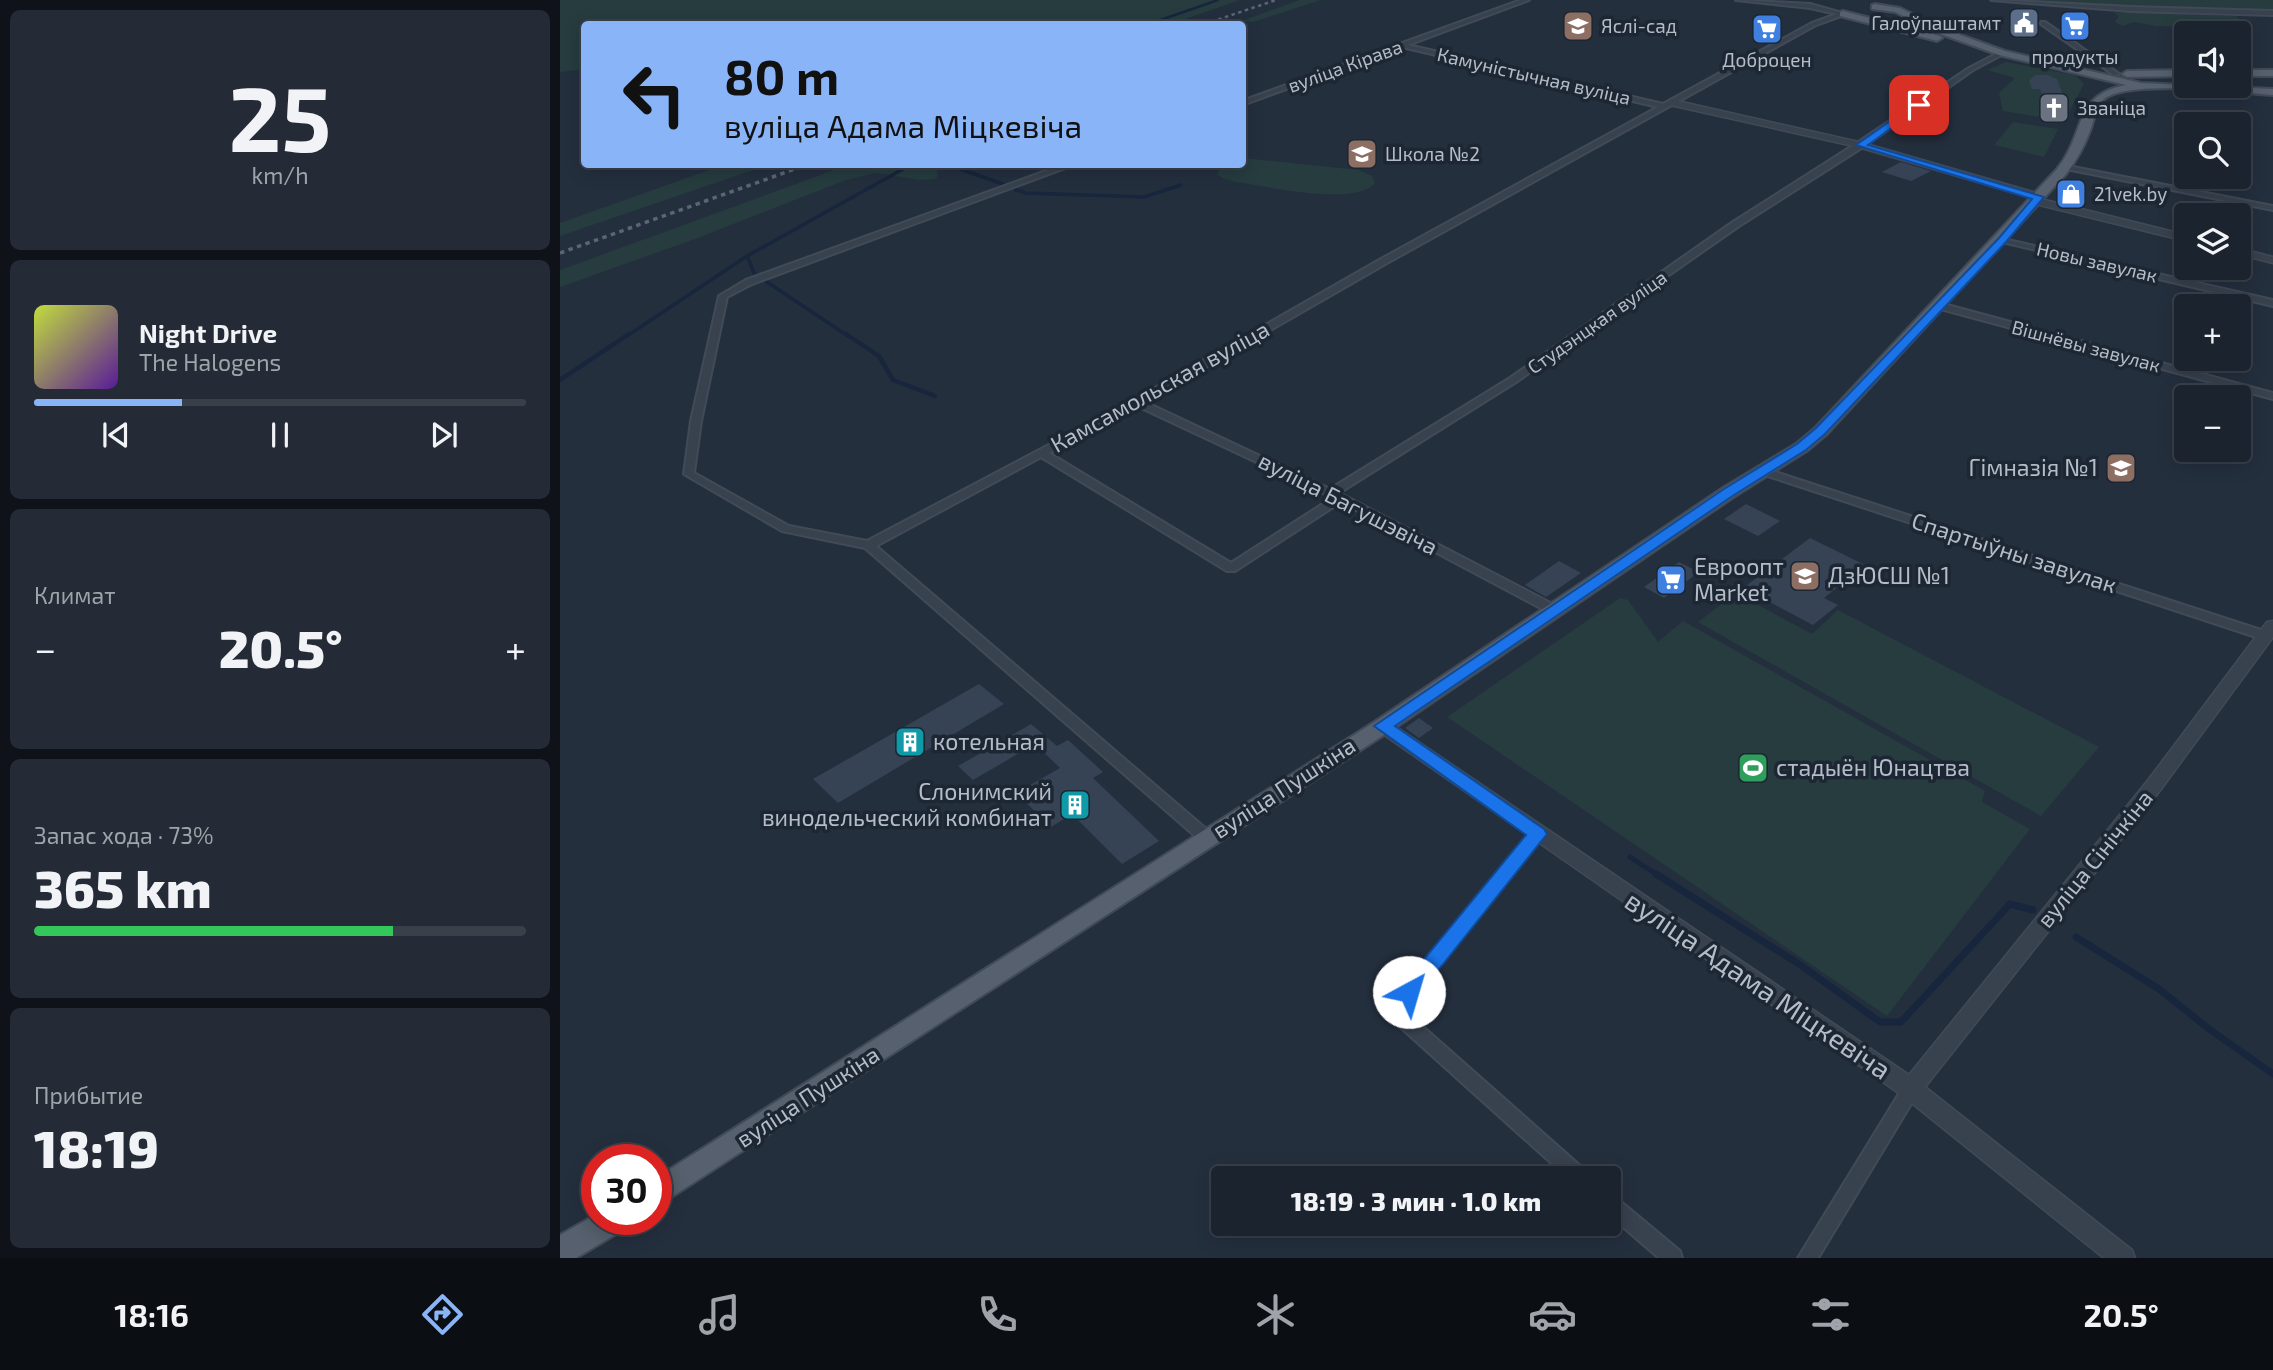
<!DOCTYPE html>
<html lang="ru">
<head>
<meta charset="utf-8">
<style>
	:root { --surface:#1b232e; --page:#242b36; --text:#f1f3f6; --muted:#a0a4aa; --line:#39404a; --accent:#8ab4f8 }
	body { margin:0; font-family:"Exo 2",sans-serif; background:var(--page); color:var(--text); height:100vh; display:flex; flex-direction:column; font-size:26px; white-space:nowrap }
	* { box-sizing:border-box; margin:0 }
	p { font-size:23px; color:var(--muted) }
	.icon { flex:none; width:38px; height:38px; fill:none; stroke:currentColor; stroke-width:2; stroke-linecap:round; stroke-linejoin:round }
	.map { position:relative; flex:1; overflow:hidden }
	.sheet { display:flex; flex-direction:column; gap:10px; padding:10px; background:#0f1319; width:560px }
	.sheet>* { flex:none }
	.guide { position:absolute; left:21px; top:21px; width:665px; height:147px; border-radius:7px; box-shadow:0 4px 18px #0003,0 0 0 2px var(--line); background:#8ab4f8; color:#111; overflow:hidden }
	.buttons { position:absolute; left:1614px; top:21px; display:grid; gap:14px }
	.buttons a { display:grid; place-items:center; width:77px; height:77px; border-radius:7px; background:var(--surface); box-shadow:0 4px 18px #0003,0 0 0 2px var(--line); font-size:35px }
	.speed { position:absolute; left:21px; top:1144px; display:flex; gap:14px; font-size:35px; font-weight:700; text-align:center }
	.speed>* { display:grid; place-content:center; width:91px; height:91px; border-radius:50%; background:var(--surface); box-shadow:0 4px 18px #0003,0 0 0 2px var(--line); line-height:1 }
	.speed .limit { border:10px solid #d22; background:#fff; color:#111 }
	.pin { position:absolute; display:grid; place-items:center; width:60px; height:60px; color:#fff; margin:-30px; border-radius:14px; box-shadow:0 4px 10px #0006 }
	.me { position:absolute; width:77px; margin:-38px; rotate:39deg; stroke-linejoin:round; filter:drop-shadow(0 0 5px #0008) }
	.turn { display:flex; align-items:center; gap:24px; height:147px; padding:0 28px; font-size:32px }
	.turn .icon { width:91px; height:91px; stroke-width:2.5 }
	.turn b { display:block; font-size:49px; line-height:60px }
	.big { font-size:52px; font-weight:800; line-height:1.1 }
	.sheet .card { flex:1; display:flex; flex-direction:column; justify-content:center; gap:10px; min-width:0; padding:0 24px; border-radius:10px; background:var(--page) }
	.sheet .dial { align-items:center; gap:0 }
	.dial b { font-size:91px; line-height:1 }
	.song { display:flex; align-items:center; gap:21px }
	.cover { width:84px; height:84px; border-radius:10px; background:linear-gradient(135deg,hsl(70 70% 55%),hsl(270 70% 35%)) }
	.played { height:7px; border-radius:4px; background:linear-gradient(90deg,var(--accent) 30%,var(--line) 30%) }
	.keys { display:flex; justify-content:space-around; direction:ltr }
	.heat { display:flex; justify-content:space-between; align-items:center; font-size:38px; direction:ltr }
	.charge { height:10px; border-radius:5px; background:linear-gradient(90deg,#34c759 73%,var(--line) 0) }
	.trip { position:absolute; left:651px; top:1166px; width:410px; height:70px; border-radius:7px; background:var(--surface); box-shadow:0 4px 18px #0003,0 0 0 2px var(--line); font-weight:800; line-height:70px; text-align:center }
	.dock { display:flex; height:112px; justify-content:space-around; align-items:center; background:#0b0e12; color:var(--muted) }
	.dock .icon { width:49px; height:49px }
	.dock .current { color:var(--accent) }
	.dock b { font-size:32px; color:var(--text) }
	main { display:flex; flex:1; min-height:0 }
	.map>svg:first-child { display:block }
	.green { fill:#263c3f }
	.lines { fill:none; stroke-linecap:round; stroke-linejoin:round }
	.stream-far4 { stroke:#17263c; stroke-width:2.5 }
	.stream-far3 { stroke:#17263c; stroke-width:3.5 }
	.stream-far2 { stroke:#17263c; stroke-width:4.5 }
	.stream-far1 { stroke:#17263c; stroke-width:5 }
	.stream { stroke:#17263c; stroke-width:7 }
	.building { fill:#364354 }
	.minor-casing { stroke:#414a57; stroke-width:4 }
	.tertiary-casing { stroke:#414a57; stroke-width:3 }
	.primary-casing { stroke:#414a57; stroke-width:4 }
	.minor { fill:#38414e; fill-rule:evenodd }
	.tertiary { fill:#38414e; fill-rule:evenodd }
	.primary { fill:#56606e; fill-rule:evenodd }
	.rail-far1 { stroke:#5a6575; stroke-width:2.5; stroke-dasharray:3.5 3.5; stroke-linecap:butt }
	.rail { stroke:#5a6575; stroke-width:3.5; stroke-dasharray:4.5 4.5; stroke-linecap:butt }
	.route { fill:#1a73e8; stroke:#114b97; stroke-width:2 }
	.labels { text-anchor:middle; stroke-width:7; stroke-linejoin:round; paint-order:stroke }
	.far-poi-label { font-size:19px; fill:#b4bcc9; stroke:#1d2633; text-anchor:start }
	.far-street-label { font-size:19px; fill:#b4bcc9; stroke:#1d2633 }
	.street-label { font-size:23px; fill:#b4bcc9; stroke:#1d2633 }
	.poi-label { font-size:23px; fill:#b4bcc9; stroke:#1d2633; text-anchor:start }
	.near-street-label { font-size:28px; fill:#b4bcc9; stroke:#1d2633 }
</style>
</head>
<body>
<main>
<section class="sheet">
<div class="card dial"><b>25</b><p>km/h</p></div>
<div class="card">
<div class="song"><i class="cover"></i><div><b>Night Drive</b><p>The Halogens</p></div></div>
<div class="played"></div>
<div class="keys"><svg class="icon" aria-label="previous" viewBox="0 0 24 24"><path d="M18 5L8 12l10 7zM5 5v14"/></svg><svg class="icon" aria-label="pause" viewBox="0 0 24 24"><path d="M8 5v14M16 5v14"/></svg><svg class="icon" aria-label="next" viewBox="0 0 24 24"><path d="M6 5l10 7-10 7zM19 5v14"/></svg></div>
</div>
<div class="card"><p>Климат</p>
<div class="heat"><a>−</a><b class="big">20.5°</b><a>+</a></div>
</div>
<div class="card"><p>Запас хода · 73%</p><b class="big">365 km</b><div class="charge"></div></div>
<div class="card"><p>Прибытие</p><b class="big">18:19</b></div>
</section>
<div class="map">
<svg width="1713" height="1258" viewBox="0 0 1713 1258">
	<rect width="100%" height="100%" fill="#242f3e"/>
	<path class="green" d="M0,0H680L611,24H24V69L0,72Z
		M739,0H761L693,22L682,21Z
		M1452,0H1713V11L1605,9Z
		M1567,12L1676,16L1690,28L1595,26L1574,22L1563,26L1555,22L1559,16L1554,13Z
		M1446,62L1515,75L1524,84L1504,121L1443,111L1439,93L1455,78L1427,70Z
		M1453,122L1498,129L1484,157L1434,145Z
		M683,158L799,170L812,176L815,183C796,207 705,186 676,182L662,178L657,174L662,165L682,164Z
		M166,164L208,165L0,236V223Z
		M288,165H376L378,176L375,179L359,180L317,173L286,180L135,239L0,287V270Z
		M1176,593L1252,634L1278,610L1539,747L1481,816L1138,622Z
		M1060,598L1068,600L1098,642L1123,621L1425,791L1422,802L1470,829L1327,1016L887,717Z"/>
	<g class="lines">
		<path class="stream-far4" d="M589,24L658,0"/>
		<path class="stream-far3" d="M400,164V169L443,184
			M456,190L466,193L584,197L621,185
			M187,256L195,275
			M204,280L288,336
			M67,336L187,256L352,164"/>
		<path class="stream-far2" d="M286,334L319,356L333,380L375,396
			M0,380L69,334"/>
		<path class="stream-far1" d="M1070,857L1099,876"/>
		<path class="stream" d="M1096,874L1239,964L1320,1022H1341L1450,904L1473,910
			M1516,937L1599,989L1649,1029L1713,1074"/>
	</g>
	<path class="building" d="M1475,75H1487L1497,79L1504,98L1502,111L1487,109L1480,89H1472L1469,81Z
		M1341,162L1371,171L1351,181L1322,172Z
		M1186,504L1220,521L1198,536L1164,519Z
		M1250,538L1305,565L1264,598L1278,605L1253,625L1183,588Z
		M999,561L1021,573L986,597L965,585Z
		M1119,562L1139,572L1104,598L1084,587Z
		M419,684L444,704L278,803L253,779Z
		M859,718L873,728L859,738L845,728Z
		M471,724L497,746L508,740L543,772L533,778L599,841L562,864L512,814L491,827L456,793L500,768L475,744L413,780L398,766Z"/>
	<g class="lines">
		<g class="minor-casing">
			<path id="minor" d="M961,0H969L848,45L1103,104L1252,23L1277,14L1250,8L1176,0L1250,4L1286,14L1256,25L827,263L585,402L770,489L950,378L1173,222L1297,143L1409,68L1440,52L1445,53L1413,70L1303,147L1179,226L956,382L779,493L1000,608L1002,611L1000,614H992L781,502L675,571H667L481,457L316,546L652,834L654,838L652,842L647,843L642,842L305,548L222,531L124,474L131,421L159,296L186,280L505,164H516L192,284L167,297L141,421L134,473L229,526L307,541L574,400L821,259L1098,107L842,47L682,105V101ZM577,406L767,495L772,498L671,563L489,453Z
				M1431,0L1571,7L1713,11V15L1571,11Z
				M1481,22H1485L1559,74L1554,75L1481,24Z
				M1503,165L1713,206V210L1506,169H1503Z
				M1439,238L1713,300V306L1442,242H1439Z
				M1380,303L1713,393V399L1377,308L1376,306Z
				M1203,468L1710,633L1712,636L1710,639H1702L1199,473L1198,471Z
				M977,829L982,830L984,834L982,838L844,1010L1027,1172L1030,1178H1008L828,1016L826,1011L972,830Z
				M1351,1081L1357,1084L1360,1089L1357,1094L1258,1258H1238L1345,1084Z
				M1048,1193L1054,1196L1120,1251L1122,1258H1099L1048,1214Z"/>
		</g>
		<g class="tertiary-casing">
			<path id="tertiary" d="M1113,100L1303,143L1483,195L1484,197L1481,199L1626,235V241L1471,203L1470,201L1473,198L1298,147L1110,105V101Z
				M1678,248L1713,257V263L1678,254Z
				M1713,621V637L1601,789L1365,1087L1572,1250L1575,1258H1544L1343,1096L817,730L814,726L817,722H829L1349,1075L1589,779L1707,622Z"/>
		</g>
		<g class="primary-casing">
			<path id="primary" d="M1315,4L1340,8L1381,28L1445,51L1581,83L1713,89V95C1680,93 1563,78 1542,101C1535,109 1534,121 1530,131C1524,147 1516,161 1506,174L1267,434L1248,450L1175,496L830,731L96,1207V1178L816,721L1163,488L1236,444L1255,428L1497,169C1527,132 1512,95 1566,85L1439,55L1375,32L1335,12L1312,9V5Z
				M1283,11L1380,36L1382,38L1377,41L1280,16V12Z
				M1626,70V76L1567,77L1562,74L1567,71Z
				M1678,70H1713V76H1678Z
				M37,1214V1220H67L63,1230L16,1258H0V1235Z"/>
		</g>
		<use href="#minor" class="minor"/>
		<use href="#tertiary" class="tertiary"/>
		<use href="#primary" class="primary"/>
		<path class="rail-far1" d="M645,24L716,0"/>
		<path class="rail" d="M0,253L249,164"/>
	</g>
	<path class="route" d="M1356,103L1363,105L1308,145L1484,197L1446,242L1265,434L1246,450L1174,495L835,726L984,829L987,834L856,998L849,1001L842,998L839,992L842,986L966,835L814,726L1164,489L1237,444L1256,428L1439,238L1472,199L1296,145Z"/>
	<defs>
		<g id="civic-square" transform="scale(1.575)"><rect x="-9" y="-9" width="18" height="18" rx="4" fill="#5c6f8a" stroke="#1d2633"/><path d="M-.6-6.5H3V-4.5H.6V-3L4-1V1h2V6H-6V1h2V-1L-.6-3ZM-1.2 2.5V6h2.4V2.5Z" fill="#fff"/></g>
		<g id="school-square" transform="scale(1.575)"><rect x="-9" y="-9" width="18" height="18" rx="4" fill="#8d6e63" stroke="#1d2633"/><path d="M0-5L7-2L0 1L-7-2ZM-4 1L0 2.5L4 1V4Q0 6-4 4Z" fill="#fff"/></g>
		<g id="supermarket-square" transform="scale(1.575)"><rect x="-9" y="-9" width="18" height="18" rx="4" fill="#3f7fe0" stroke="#1d2633"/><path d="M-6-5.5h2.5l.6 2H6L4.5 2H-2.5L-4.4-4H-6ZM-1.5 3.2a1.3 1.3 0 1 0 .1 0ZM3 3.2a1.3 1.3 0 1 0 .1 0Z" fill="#fff"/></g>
		<g id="church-square" transform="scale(1.575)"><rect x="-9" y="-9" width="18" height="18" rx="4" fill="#6b7280" stroke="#1d2633"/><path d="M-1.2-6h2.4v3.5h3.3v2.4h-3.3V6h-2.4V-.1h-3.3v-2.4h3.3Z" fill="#fff"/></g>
		<g id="shop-square" transform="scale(1.575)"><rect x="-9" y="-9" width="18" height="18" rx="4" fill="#3f7fe0" stroke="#1d2633"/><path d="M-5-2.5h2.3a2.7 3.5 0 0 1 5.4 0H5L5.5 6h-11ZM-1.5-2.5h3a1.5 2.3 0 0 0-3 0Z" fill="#fff"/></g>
		<g id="building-square" transform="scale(1.575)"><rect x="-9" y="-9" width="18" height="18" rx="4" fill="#0f9aa8" stroke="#1d2633"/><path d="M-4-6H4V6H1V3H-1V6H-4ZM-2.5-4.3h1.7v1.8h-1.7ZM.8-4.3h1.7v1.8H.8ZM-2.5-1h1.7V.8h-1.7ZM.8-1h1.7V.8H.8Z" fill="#fff"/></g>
		<g id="stadium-square" transform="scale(1.575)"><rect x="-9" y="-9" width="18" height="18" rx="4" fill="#2e9e5b" stroke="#1d2633"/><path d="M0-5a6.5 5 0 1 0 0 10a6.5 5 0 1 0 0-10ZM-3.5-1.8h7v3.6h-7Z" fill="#fff"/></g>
	</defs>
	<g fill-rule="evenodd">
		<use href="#civic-square" x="1464" y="23"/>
		<use href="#school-square" x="1018" y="26"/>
		<use href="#supermarket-square" x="1515" y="26"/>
		<use href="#supermarket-square" x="1207" y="29"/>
		<use href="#church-square" x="1494" y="108"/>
		<use href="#school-square" x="802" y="154"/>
		<use href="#shop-square" x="1511" y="194"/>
		<use href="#school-square" x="1561" y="468"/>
		<use href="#school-square" x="1245" y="576"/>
		<use href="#supermarket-square" x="1111" y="580"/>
		<use href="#building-square" x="350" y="742"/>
		<use href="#stadium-square" x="1193" y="768"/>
		<use href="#building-square" x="515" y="805"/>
	</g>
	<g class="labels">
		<g class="far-poi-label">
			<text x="1441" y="30" text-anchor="end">Галоўпаштамт</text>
			<text x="1041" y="33">Яслі-сад</text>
			<text x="1515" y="64" text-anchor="middle">продукты</text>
			<text x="1207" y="67" text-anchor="middle">Доброцен</text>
			<text x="1517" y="115">Званіца</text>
			<text x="825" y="161">Школа №2</text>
			<text x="1534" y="201">21vek.by</text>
		</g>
		<g class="far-street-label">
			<text transform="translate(785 66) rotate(-20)" y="7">вуліца Кірава</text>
			<text transform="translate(974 76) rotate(13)" y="7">Камуністычная вуліца</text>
			<text transform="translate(1537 262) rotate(13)" y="7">Новы завулак</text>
			<text transform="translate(1037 322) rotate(-35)" y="7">Студэнцкая вуліца</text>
			<text transform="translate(1526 346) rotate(15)" y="7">Вішнёвы завулак</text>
		</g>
		<g class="street-label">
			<text transform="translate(600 387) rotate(-29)" y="8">Камсамольская вуліца</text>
			<text transform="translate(788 504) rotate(27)" y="8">вуліца Багушэвіча</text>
			<text transform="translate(1454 553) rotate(18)" y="8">Спартыўны завулак</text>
			<text transform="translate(724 788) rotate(-33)" y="8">вуліца Пушкіна</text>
			<text transform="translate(1535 859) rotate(-51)" y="8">вуліца Сінічкіна</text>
			<text transform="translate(248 1097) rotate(-33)" y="8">вуліца Пушкіна</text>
		</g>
		<g class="poi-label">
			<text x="1538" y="476" text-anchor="end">Гімназія №1</text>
			<text x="1134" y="575">Евроопт<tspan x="1134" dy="26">Market</tspan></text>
			<text x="1268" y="584">ДзЮСШ №1</text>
			<text x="373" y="750">котельная</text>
			<text x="1216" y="776">стадыён Юнацтва</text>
			<text x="492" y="800" text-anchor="end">Слонимский<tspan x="492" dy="26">винодельческий комбинат</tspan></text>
		</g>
		<g class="near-street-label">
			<text transform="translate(1198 985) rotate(34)" y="10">вуліца Адама Міцкевіча</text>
		</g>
	</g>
</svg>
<div class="buttons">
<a><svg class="icon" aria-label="sound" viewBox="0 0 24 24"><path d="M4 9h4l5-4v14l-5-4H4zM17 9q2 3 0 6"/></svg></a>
<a><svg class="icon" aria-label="search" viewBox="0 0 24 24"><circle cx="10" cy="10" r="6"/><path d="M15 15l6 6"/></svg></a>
<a><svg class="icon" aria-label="layers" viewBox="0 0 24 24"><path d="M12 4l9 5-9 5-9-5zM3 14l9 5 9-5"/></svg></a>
<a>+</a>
<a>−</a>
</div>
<div class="speed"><div class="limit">30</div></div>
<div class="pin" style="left:1359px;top:105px;background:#d93025"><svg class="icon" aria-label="arrive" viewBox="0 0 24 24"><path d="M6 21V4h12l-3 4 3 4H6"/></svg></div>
<svg class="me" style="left:849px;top:992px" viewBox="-20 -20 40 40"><circle r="19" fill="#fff"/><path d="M0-13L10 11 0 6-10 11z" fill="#1a73e8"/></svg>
<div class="trip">18:19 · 3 мин · 1.0 km</div>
<div class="guide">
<div class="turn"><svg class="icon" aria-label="left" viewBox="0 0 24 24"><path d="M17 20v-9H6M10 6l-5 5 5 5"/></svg><div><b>80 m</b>вуліца Адама Міцкевіча</div></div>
</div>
</div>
</main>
<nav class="dock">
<b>18:16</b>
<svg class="icon current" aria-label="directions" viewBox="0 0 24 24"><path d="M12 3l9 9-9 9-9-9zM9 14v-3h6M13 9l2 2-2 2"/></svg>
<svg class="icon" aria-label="music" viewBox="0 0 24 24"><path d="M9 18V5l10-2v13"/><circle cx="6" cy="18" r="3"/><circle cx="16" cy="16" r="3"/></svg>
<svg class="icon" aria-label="phone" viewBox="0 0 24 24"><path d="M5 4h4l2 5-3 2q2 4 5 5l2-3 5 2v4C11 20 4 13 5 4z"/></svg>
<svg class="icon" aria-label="climate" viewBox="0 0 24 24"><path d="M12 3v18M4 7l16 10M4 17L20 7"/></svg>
<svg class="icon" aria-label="car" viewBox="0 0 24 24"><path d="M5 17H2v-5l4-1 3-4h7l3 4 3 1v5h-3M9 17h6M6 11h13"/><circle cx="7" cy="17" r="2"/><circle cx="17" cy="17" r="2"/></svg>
<svg class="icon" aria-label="filters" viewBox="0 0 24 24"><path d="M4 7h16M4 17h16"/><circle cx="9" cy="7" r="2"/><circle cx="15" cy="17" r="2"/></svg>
<b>20.5°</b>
</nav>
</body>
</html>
